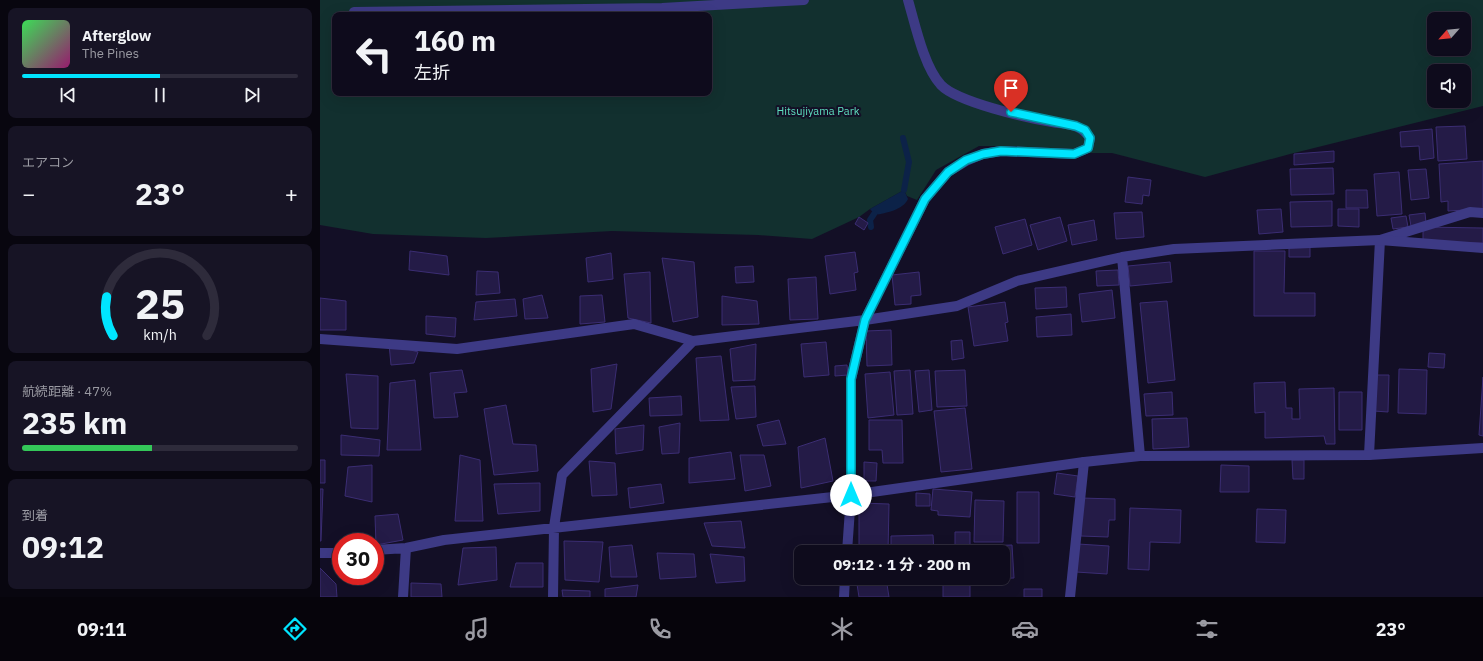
<!DOCTYPE html>
<html lang="ja">
<head>
<meta charset="utf-8">
<style>
	:root { --surface:#0e0b1c; --page:#171425; --text:#f1f3f6; --muted:#9b9ba3; --line:#2e2b3b; --accent:#00e5ff }
	body { margin:0; font-family:"IBM Plex Sans","Noto Sans JP",sans-serif; background:var(--page); color:var(--text); height:100vh; display:flex; flex-direction:column; font-size:15px; white-space:nowrap }
	* { box-sizing:border-box; margin:0 }
	p { font-size:13px; color:var(--muted) }
	.icon { flex:none; width:22px; height:22px; fill:none; stroke:currentColor; stroke-width:2; stroke-linecap:round; stroke-linejoin:round }
	.map { position:relative; flex:1; overflow:hidden }
	.details { display:flex; flex-direction:column; gap:8px; padding:8px; background:#08060f; width:320px }
	.details>* { flex:none }
	.banner { position:absolute; left:12px; top:12px; width:380px; height:84px; border-radius:8px; box-shadow:0 4px 16px #0002,0 0 0 1px var(--line); background:#0e0b1c; color:var(--text); overflow:hidden }
	.needle { width:26px; rotate:243deg }
	.buttons { position:absolute; left:1107px; top:12px; display:grid; gap:8px }
	.buttons a { display:grid; place-items:center; width:44px; height:44px; border-radius:8px; background:var(--surface); box-shadow:0 4px 16px #0002,0 0 0 1px var(--line); font-size:20px }
	.speed { position:absolute; left:12px; top:533px; display:flex; gap:8px; font-size:20px; font-weight:700; text-align:center }
	.speed>* { display:grid; place-content:center; width:52px; height:52px; border-radius:50%; background:var(--surface); box-shadow:0 4px 16px #0002,0 0 0 1px var(--line); line-height:1 }
	.speed .limit { border:6px solid #d22; background:#fff; color:#111 }
	.pin { position:absolute; display:grid; place-items:center; width:34px; height:34px; color:#fff; margin:-41px -17px; border-radius:50% 50% 50% 0; rotate:-45deg; box-shadow:0 0 4px #0007 }
	.pin .icon { rotate:45deg }
	.me { position:absolute; width:44px; margin:-22px; rotate:0deg; stroke-linejoin:round; filter:drop-shadow(0 0 3px #0008) }
	.turn { display:flex; align-items:center; gap:14px; height:84px; padding:0 16px; font-size:18px }
	.turn .icon { width:52px; height:52px; stroke-width:2.5 }
	.turn b { display:block; font-size:28px; line-height:34px }
	.big { font-size:30px; font-weight:700; line-height:1.1 }
	.details .widget { flex:1; display:flex; flex-direction:column; justify-content:center; gap:6px; min-width:0; padding:0 14px; border-radius:8px; background:var(--page) }
	.details .dial { align-items:center; gap:0 }
	.dial svg { height:104px; overflow:visible; fill:none; stroke:var(--line); stroke-width:7; stroke-linecap:round; text-anchor:middle }
	.dial text { fill:var(--text); stroke:none }
	.song { display:flex; align-items:center; gap:12px }
	.cover { width:48px; height:48px; border-radius:6px; background:linear-gradient(135deg,hsl(130 70% 55%),hsl(320 70% 35%)) }
	.played { height:4px; border-radius:2px; background:linear-gradient(90deg,var(--accent) 50%,var(--line) 50%) }
	.keys { display:flex; justify-content:space-around; direction:ltr }
	.heat { display:flex; justify-content:space-between; align-items:center; font-size:22px; direction:ltr }
	.charge { height:6px; border-radius:3px; background:linear-gradient(90deg,#34c759 47%,var(--line) 0) }
	.trip { position:absolute; left:474px; top:545px; width:216px; height:40px; border-radius:8px; background:var(--surface); box-shadow:0 4px 16px #0002,0 0 0 1px var(--line); font-weight:700; line-height:40px; text-align:center }
	.tab-bar { display:flex; height:64px; justify-content:space-around; align-items:center; background:#06040b; color:var(--muted) }
	.tab-bar .icon { width:28px; height:28px }
	.tab-bar .selected { color:var(--accent) }
	.tab-bar b { font-size:18px; color:var(--text) }
	main { display:flex; flex:1; min-height:0 }
	.map>svg:first-child { display:block }
	.green { fill:#12302f; fill-rule:evenodd }
	.water { fill:#0c2248 }
	.lines { fill:none; stroke-linecap:round; stroke-linejoin:round }
	.stream { stroke:#0c2248; stroke-width:6 }
	.building { fill:#241b47; stroke:#3b2d73 }
	.service { stroke:#3d3a85; stroke-width:10 }
	.minor { stroke:#3d3a85; stroke-width:10 }
	.route-casing { stroke:#0095a6; stroke-width:10 }
	.route { stroke:#00e5ff; stroke-width:7 }
	.labels { text-anchor:middle; stroke-width:4; stroke-linejoin:round; paint-order:stroke }
	.park-label { font-size:11px; fill:#5fe0c0; stroke:#130f26 }
</style>
</head>
<body>
<main>
<section class="details">
<div class="widget">
<div class="song"><i class="cover"></i><div><b>Afterglow</b><p>The Pines</p></div></div>
<div class="played"></div>
<div class="keys"><svg class="icon" aria-label="previous" viewBox="0 0 24 24"><path d="M18 5L8 12l10 7zM5 5v14"/></svg><svg class="icon" aria-label="pause" viewBox="0 0 24 24"><path d="M8 5v14M16 5v14"/></svg><svg class="icon" aria-label="next" viewBox="0 0 24 24"><path d="M6 5l10 7-10 7zM19 5v14"/></svg></div>
</div>
<div class="widget"><p>エアコン</p>
<div class="heat"><a>−</a><b class="big">23°</b><a>+</a></div>
</div>
<div class="widget dial"><svg viewBox="0 0 100 80">
<path d="M14 69A42 42 0 1 1 86 69"/>
<path d="M14 69A42 42 0 0 1 9 39" stroke="#00e5ff"/>
<text x="50" y="56" font-size="32" font-weight="700">25</text>
<text x="50" y="72" font-size="11">km/h</text>
</svg></div>
<div class="widget"><p>航続距離 · 47%</p><b class="big">235 km</b><div class="charge"></div></div>
<div class="widget"><p>到着</p><b class="big">09:12</b></div>
</section>
<div class="map">
<svg width="1163" height="597" viewBox="0 0 1163 597">
	<rect width="100%" height="100%" fill="#130f26"/>
	<path class="green" d="M0,0H1163V106L970,154L885,177L792,153H728L699,148L697,146H659L616,170L597,200L587,196L584,190L550,209L539,217L492,239L438,235L292,231L166,238L53,234L0,225ZM15,15H389V93H15ZM1114,19H1144V49H1114ZM1114,71H1144V101H1114Z"/>
	<path class="water" d="M584,190L588,199C583,210 566,213 555,215L550,209Z"/>
	<g class="lines">
		<path class="stream" d="M583,138L589,162L584,190
			M551,227L550,220L554,214"/>
	</g>
	<path class="building" d="M1145,126L1147,159L1118,161L1116,127Z
		M1112,129L1114,158L1100,160L1099,146L1081,147L1080,132Z
		M1014,151V162L974,165V154Z
		M1163,161V209L1128,211V201L1121,202L1119,164Z
		M1013,168L1014,194L971,195L970,169Z
		M1106,169L1109,198L1091,200L1088,170Z
		M1079,172L1082,214L1057,216L1054,174Z
		M808,177L831,180L829,196L823,195L822,204L805,202Z
		M1026,190H1047L1048,208H1026Z
		M1012,201V226L971,227L970,202Z
		M961,209L963,232L939,234L937,210Z
		M1018,209H1039V227L1018,226Z
		M822,212L824,237L796,239L794,213Z
		M1105,213L1106,223L1091,226L1089,215Z
		M1086,216L1088,227L1073,229L1071,218Z
		M539,217L548,223L544,230L535,224Z
		M740,217L747,241L718,250L710,225Z
		M705,219L712,245L683,254L675,227Z
		M774,220L777,240L752,245L748,225Z
		M1103,227L1163,228V243L1103,242Z
		M969,247H990V257H969Z
		M90,251L127,256L129,275L89,270Z
		M934,251H965L964,293H995V316H934Z
		M535,252L538,272L534,273L536,290L510,294L505,256Z
		M291,253L293,279L268,282L266,258Z
		M342,258L374,262L378,317L353,322Z
		M850,262L852,282L810,286L808,266Z
		M433,266L434,282L416,283L415,267Z
		M798,270L799,285L777,286L776,271Z
		M157,271L178,272L180,293L156,295Z
		M330,272L331,323L308,318L304,274Z
		M599,272L601,295L591,296V304L575,305L572,275Z
		M496,277L498,319L470,320L468,279Z
		M746,287L747,307L716,309L715,288Z
		M792,290L795,318L762,322L759,294Z
		M222,295L228,318L205,319L203,299Z
		M282,295L285,322L260,324V296Z
		M402,296L437,301L439,324L402,325Z
		M0,298L26,301V330H0Z
		M195,299L197,316L154,320L156,302Z
		M847,301L855,380L828,383L820,303Z
		M685,302L688,322L685,323L688,341L654,346L648,307Z
		M751,314L752,335L717,337L716,317Z
		M106,316L136,318L135,337L106,334Z
		M571,330L572,365L547,366L546,331Z
		M642,340L644,358L632,360L631,341Z
		M506,342L509,375L484,377L481,344Z
		M69,344L98,352L94,363L71,365Z
		M436,344L435,380L413,381L410,349Z
		M1109,353L1125,354L1124,368L1108,367Z
		M401,356L409,420L380,421L376,358Z
		M297,364L291,409L273,412L271,369Z
		M527,365L528,375L515,376V366Z
		M1079,369L1107,370L1106,414L1078,413Z
		M142,370L147,392L134,393L138,417L114,418L110,373Z
		M590,370L593,414L577,415L574,371Z
		M609,370L612,410L599,412L595,371Z
		M645,370L647,406L617,407L615,371Z
		M570,372L574,415L548,418L545,374Z
		M26,374L58,376V429L31,428Z
		M1055,375H1069L1068,412L1054,411Z
		M1163,377V436L1159,435Z
		M95,380L101,450H67L70,383Z
		M965,382L966,408H972V419H980L979,389L1014,388L1015,444H1006L1004,436L945,438V412L935,413L934,383Z
		M435,386L436,417L416,419L411,387Z
		M852,392L853,415L826,416L824,394Z
		M1019,392H1042V430H1019Z
		M361,396L362,415L330,416L329,398Z
		M186,405L193,444L216,445L218,471L174,475L164,409Z
		M645,408L652,469L621,472L614,411Z
		M867,418L869,447L833,449L832,419Z
		M459,420L466,444L443,446L437,425Z
		M549,420H582L583,463H563L562,450H549Z
		M360,423L359,453L342,454L339,427Z
		M324,425L323,450L296,454L295,429Z
		M21,435L60,440L59,456L21,455Z
		M505,438L513,481L481,488L478,447Z
		M411,452L415,479L369,483V458Z
		M140,455L160,460L163,521H135Z
		M420,455H444L451,486L425,491Z
		M0,460H5V483H0Z
		M972,460H984V479H973Z
		M269,461L295,463L297,495L272,496Z
		M544,462L557,463L556,481H544Z
		M52,465V502L25,496L28,467Z
		M901,465L929,466V492H900Z
		M737,473L758,476L755,497L734,494Z
		M220,483V511L178,514L174,484Z
		M341,484L344,503L310,508L308,488Z
		M0,489H3L1,541H0Z
		M613,489L652,492L650,517L618,515V511L611,510Z
		M697,492H719V543H697Z
		M596,493L610,494V506H596Z
		M761,498L795,499V520H789L788,537L761,536Z
		M655,500L684,501L683,542H654Z
		M539,503L569,504L568,552L539,551Z
		M810,508L861,510L860,543L830,542L829,570L808,569Z
		M937,509L966,510L965,543L936,542Z
		M78,514L83,540L56,545L55,516Z
		M421,521L425,548L392,546L384,523Z
		M635,532H650V550H635Z
		M613,535L614,552H571V536Z
		M244,541L283,542L279,582L245,580Z
		M758,544L789,546L787,574L756,572Z
		M312,545L317,577H291L289,547Z
		M692,545L694,578L665,579L683,578V552H664V546Z
		M176,547L177,580L138,585L143,548Z
		M337,553L374,554L376,577L340,579Z
		M390,554L424,557L425,581L396,583Z
		M196,563H223V587H190Z
		M0,568L16,584L17,597H0Z
		M536,578H566L569,597H539Z
		M623,578H650V597H623Z
		M91,583L121,584L122,597H91Z
		M318,585L316,597H285V589Z
		M704,589H722V597H704Z
		M242,590L270,591V597H243Z"/>
	<g class="lines">
		<path class="service" d="M34,12L342,8L484,0
			M0,339L137,349L314,324L373,341
			M1049,455L1060,240L1150,212L1163,213
			M750,597L764,462"/>
		<path class="minor" d="M802,257L820,456
			M55,550L86,548L124,540L531,495L764,462L820,456L1049,455L1163,448
			M527,552L531,495V379L545,320L605,199L628,172L646,161L663,154L681,151L754,154L768,148L770,138C760,123 748,125 732,122C707,118 637,102 621,85C604,67 595,24 588,0
			M0,553H21
			M83,597L86,548
			M233,597L234,527L242,475L373,341L545,320L637,306L697,281L802,257L854,249L1060,240L1163,248
			M524,597L525,578"/>
	</g>
	<g class="lines">
		<g class="route-casing">
			<path id="route" d="M531,495V379L545,320L605,199L628,172L646,160L663,154L681,151L754,154L768,148L770,138L765,130L756,126L691,112"/>
		</g>
		<use href="#route" class="route"/>
	</g>
	<g class="labels">
		<g class="park-label">
			<text x="498" y="115">Hitsujiyama Park</text>
		</g>
	</g>
</svg>
<div class="buttons">
<a><svg class="needle" viewBox="-14 -14 28 28"><path d="M0-13l5 13h-10z" fill="#e53935"/><path d="M0 13l5-13h-10z" fill="#9b9ba3"/></svg></a>
<a><svg class="icon" aria-label="sound" viewBox="0 0 24 24"><path d="M4 9h4l5-4v14l-5-4H4zM17 9q2 3 0 6"/></svg></a>
</div>
<div class="speed"><div class="limit">30</div></div>
<div class="pin" style="left:691px;top:112px;background:#d93025"><svg class="icon" aria-label="arrive" viewBox="0 0 24 24"><path d="M6 21V4h12l-3 4 3 4H6"/></svg></div>
<svg class="me" style="left:531px;top:495px" viewBox="-20 -20 40 40"><circle r="19" fill="#fff"/><path d="M0-13L10 11 0 6-10 11z" fill="#00e5ff"/></svg>
<div class="trip">09:12 · 1 分 · 200 m</div>
<div class="banner">
<div class="turn"><svg class="icon" aria-label="left" viewBox="0 0 24 24"><path d="M17 20v-9H6M10 6l-5 5 5 5"/></svg><div><b>160 m</b>左折</div></div>
</div>
</div>
</main>
<nav class="tab-bar">
<b>09:11</b>
<svg class="icon selected" aria-label="directions" viewBox="0 0 24 24"><path d="M12 3l9 9-9 9-9-9zM9 14v-3h6M13 9l2 2-2 2"/></svg>
<svg class="icon" aria-label="music" viewBox="0 0 24 24"><path d="M9 18V5l10-2v13"/><circle cx="6" cy="18" r="3"/><circle cx="16" cy="16" r="3"/></svg>
<svg class="icon" aria-label="phone" viewBox="0 0 24 24"><path d="M5 4h4l2 5-3 2q2 4 5 5l2-3 5 2v4C11 20 4 13 5 4z"/></svg>
<svg class="icon" aria-label="climate" viewBox="0 0 24 24"><path d="M12 3v18M4 7l16 10M4 17L20 7"/></svg>
<svg class="icon" aria-label="car" viewBox="0 0 24 24"><path d="M5 17H2v-5l4-1 3-4h7l3 4 3 1v5h-3M9 17h6M6 11h13"/><circle cx="7" cy="17" r="2"/><circle cx="17" cy="17" r="2"/></svg>
<svg class="icon" aria-label="filters" viewBox="0 0 24 24"><path d="M4 7h16M4 17h16"/><circle cx="9" cy="7" r="2"/><circle cx="15" cy="17" r="2"/></svg>
<b>23°</b>
</nav>
</body>
</html>
